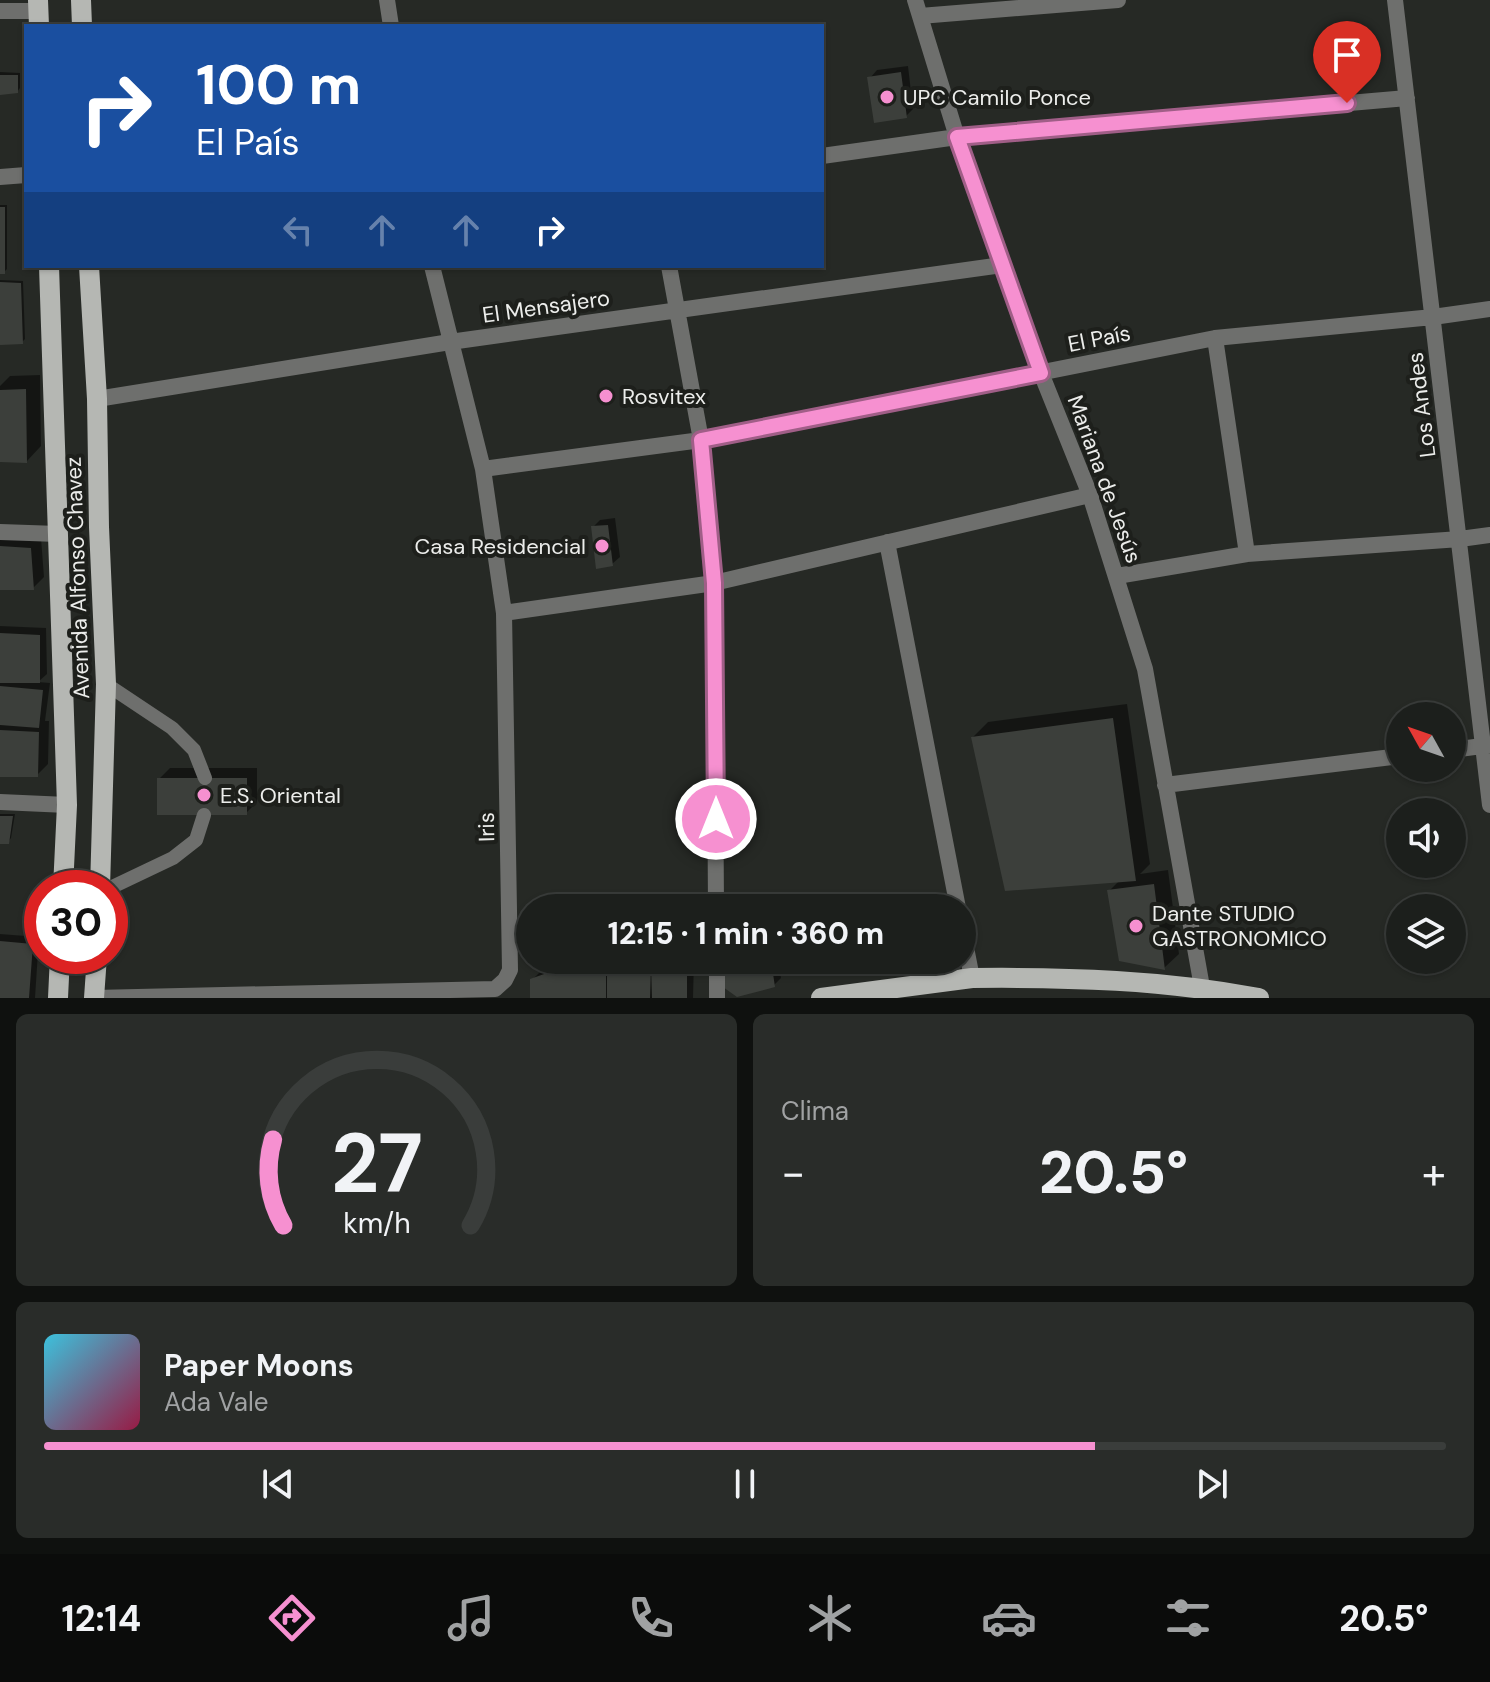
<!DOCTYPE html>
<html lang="es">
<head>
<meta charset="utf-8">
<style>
	:root { --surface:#1c1f1c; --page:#292c29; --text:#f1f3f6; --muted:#a0a2a3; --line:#3a3d3b; --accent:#f690d0 }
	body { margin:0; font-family:"DM Sans",sans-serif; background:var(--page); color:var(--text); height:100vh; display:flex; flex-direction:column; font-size:30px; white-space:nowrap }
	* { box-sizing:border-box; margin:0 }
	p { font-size:26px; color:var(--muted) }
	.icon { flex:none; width:44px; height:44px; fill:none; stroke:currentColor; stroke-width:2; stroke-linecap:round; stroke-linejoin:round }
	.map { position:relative; height:998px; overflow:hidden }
	.drawer { display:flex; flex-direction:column; gap:16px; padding:16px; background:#0f110f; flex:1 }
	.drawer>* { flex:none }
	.hud { position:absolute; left:24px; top:24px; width:800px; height:244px; border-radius:0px; box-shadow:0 2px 6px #0004,0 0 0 2px var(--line); background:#1a4fa0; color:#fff; overflow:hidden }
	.needle { width:52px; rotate:310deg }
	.fabs { position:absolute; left:1386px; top:702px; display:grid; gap:16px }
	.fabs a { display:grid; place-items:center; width:80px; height:80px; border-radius:50%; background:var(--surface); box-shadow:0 2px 6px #0004,0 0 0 2px var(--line); font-size:40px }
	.speed { position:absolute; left:24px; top:870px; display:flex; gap:16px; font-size:40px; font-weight:700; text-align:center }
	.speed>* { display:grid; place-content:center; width:104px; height:104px; border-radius:50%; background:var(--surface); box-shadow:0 2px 6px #0004,0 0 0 2px var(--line); line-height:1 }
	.speed .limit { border:12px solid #d22; background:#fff; color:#111 }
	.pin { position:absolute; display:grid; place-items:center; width:68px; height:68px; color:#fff; margin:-82px -34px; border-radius:50% 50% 50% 0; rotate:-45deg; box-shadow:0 0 8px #0007 }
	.pin .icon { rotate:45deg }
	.me { position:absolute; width:88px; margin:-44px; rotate:0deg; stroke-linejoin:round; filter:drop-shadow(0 0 6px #0008) }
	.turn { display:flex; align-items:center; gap:28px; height:168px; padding:0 40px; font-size:36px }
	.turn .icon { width:104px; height:104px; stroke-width:2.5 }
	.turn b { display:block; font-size:56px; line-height:68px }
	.lanes { display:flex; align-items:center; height:76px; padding:0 40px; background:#0003; justify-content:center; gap:40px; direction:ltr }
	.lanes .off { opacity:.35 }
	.big { font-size:60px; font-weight:800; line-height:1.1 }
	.drawer .card { flex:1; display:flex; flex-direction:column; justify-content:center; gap:12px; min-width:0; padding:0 28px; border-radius:12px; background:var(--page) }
	.drawer .dial { align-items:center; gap:0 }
	.dial svg { height:208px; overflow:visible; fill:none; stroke:var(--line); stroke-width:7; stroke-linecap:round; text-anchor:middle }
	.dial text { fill:var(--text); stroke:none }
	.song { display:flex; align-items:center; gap:24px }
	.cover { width:96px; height:96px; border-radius:12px; background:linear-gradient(135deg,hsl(190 70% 55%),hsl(340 70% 35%)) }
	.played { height:8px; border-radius:4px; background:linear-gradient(90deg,var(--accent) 75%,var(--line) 75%) }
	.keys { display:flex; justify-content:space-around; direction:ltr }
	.heat { display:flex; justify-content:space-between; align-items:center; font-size:44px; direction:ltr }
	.drawer .tiles { flex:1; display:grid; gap:16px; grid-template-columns:1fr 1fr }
	.card:last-child { grid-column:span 2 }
	.trip { position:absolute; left:516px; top:894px; width:460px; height:80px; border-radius:40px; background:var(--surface); box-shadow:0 2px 6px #0004,0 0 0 2px var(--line); font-weight:800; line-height:80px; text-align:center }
	.tabs { display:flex; height:128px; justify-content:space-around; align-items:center; background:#0b0c0b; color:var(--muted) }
	.tabs .icon { width:56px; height:56px }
	.tabs .current { color:var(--accent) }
	.tabs b { font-size:36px; color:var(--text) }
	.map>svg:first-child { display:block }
	.shadow { fill:#0007 }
	.building { fill:#3c3f3b }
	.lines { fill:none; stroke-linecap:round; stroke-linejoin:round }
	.service { stroke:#6e6f6d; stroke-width:14 }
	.minor { stroke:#6e6f6d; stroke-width:16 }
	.primary { stroke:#b5b7b3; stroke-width:20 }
	.route-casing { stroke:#a05e87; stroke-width:20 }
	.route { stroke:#f690d0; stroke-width:14 }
	.poi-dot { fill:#f690d0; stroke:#1d1f1b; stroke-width:3 }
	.labels { text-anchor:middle; stroke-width:8; stroke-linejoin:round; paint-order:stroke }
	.poi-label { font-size:22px; fill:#ecedeb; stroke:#1d1f1b; text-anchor:start }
	.street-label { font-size:22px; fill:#ecedeb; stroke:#1d1f1b }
</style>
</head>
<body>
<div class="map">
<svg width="1490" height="998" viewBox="0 0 1490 998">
	<rect width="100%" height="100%" fill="#262925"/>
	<path class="shadow" d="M908,66L913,109L906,116L870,78L877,70Z
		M0,72L20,73V88L17,92L0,93Z
		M0,205H7V269L4,272H0Z
		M0,280L23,281L25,339L22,342L0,343Z
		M40,375L41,446L27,461L0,460V386L10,376Z
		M615,518L620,557L612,564L593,527L600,520Z
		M0,535L41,538L44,577L33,588H0Z
		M0,626L46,628L47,674L38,682L50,683L45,721H49L48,764L37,775H0Z
		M1127,704L1150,864L1140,874L1168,870L1179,954L1164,968L1109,891L1120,880L973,737L988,722Z
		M170,768H257V802L246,813L159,779Z
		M0,814H15L11,838L8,842H0Z
		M937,897L939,908H916L923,901Z
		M0,934L39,937L35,998H0Z
		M567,960H694L693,998H532V980L544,968Z
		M726,960H778L781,978L774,985L723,963Z"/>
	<path class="building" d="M901,72L907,118L874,123L867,77Z
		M0,75H18V93L0,95Z
		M0,207H5V274H0Z
		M0,282L21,283L23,344L0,345Z
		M26,389L27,463L0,462V390Z
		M608,525L613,566L596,569L591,526Z
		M0,546L31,548L34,590H0Z
		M0,633L40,635V683H0Z
		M0,686L43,690L39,728L0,725Z
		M1113,718L1136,881L1005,891L971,737Z
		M0,730L39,732L38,777H0Z
		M157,778H247V815H157Z
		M0,816H13L9,844H0Z
		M1154,884L1165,970L1119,961L1107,890Z
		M0,941L33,944L29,998H0Z
		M584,960H606V998H530V979Z
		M607,960H687V998H652L651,965L650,998H607Z
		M728,960H771L775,987L737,997L723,987L721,962L728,964Z"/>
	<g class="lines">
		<path class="service" d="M106,684L172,728L194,750L205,778
			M110,888L173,858L196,840L204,815"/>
		<path class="minor" d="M387,0L391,26
			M915,0L957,137L1041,373L1090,495L1145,669L1202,987
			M1395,0L1490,805
			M0,11H38
			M920,16L1118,0
			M822,156L957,137L1407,98
			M0,177L26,175
			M669,266L701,440L714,583L716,908
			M1215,338L1247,554
			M97,399L450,342L1002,265
			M483,469L701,440L1215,338L1433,317L1490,309
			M0,532L58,534
			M887,542L958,908
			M1117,576L1247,554L1460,539L1490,535
			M504,613L714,583L1090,495
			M1452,750L1490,745
			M1165,785L1400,756
			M0,802L67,805
			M962,927L972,978
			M717,960V998
			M94,998L495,989L505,980L510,970L504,613L483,469L432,266"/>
		<path class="primary" d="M38,0L39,26
			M81,0L82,26
			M49,266L67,805L63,888
			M89,266L97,399L99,527L106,684L100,888
			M58,998L60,956
			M94,998L97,956
			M821,998L972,978C1069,977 1164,980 1259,998"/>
	</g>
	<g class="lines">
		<g class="route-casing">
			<path id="route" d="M716,819L714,583L701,440L1041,373L957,137L1347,103"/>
		</g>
		<use href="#route" class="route"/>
	</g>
	<g class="poi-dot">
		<circle cx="887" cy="97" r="8"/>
		<circle cx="606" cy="396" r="8"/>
		<circle cx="602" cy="546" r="8"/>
		<circle cx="204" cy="795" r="8"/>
		<circle cx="1136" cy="926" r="8"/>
	</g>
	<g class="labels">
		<g class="poi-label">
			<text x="903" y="105">UPC Camilo Ponce</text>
			<text x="622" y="404">Rosvitex</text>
			<text x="586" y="554" text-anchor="end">Casa Residencial</text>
			<text x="220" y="803">E.S. Oriental</text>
			<text x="1152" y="921">Dante STUDIO<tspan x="1152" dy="25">GASTRONOMICO</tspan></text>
		</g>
		<g class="street-label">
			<text transform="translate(546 306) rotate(-8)" y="8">El Mensajero</text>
			<text transform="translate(1099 338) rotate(-11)" y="8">El País</text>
			<text transform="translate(1421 405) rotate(-97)" y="8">Los Andes</text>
			<text transform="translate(1105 479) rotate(70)" y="8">Mariana de Jesús</text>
			<text transform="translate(77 578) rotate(-92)" y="8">Avenida Alfonso Chavez</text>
			<text transform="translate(486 827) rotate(-91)" y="8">Iris</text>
		</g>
	</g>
</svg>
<div class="fabs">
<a><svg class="needle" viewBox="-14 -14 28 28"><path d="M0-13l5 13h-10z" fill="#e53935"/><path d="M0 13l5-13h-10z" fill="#a0a2a3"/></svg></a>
<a><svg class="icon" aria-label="sound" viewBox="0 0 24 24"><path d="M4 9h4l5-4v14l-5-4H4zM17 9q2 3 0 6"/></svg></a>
<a><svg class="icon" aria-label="layers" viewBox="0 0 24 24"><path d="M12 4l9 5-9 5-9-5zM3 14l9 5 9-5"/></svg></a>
</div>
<div class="speed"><div class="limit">30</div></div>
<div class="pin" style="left:1347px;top:103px;background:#d93025"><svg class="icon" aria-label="arrive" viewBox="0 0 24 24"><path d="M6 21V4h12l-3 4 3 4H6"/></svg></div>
<svg class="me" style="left:716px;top:819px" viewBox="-20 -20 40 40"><circle r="17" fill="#f690d0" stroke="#fff" stroke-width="3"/><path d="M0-11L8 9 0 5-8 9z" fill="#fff"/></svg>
<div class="trip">12:15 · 1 min · 360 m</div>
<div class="hud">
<div class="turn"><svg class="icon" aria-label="right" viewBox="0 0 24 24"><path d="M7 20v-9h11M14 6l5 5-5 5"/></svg><div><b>100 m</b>El País</div></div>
<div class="lanes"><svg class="icon off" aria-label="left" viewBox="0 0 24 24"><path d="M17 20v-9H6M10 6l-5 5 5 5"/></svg><svg class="icon off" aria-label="ahead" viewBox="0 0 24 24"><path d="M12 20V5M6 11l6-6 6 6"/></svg><svg class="icon off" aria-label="ahead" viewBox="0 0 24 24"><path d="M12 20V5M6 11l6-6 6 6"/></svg><svg class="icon" aria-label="right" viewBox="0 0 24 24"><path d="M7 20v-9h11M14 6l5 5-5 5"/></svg></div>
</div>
</div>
<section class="drawer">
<div class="tiles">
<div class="card dial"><svg viewBox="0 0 100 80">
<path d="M14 69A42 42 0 1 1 86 69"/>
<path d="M14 69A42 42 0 0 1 10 36" stroke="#f690d0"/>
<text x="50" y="56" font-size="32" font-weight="700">27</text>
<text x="50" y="72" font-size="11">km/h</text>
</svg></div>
<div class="card"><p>Clima</p>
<div class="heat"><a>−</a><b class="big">20.5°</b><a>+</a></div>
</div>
<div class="card">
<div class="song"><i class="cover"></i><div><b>Paper Moons</b><p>Ada Vale</p></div></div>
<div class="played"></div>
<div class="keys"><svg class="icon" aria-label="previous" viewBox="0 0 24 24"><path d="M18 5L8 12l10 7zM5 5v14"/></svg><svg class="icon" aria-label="pause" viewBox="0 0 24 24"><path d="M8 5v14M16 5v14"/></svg><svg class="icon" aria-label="next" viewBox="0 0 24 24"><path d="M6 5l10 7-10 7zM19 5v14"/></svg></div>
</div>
</div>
</section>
<nav class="tabs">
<b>12:14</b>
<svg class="icon current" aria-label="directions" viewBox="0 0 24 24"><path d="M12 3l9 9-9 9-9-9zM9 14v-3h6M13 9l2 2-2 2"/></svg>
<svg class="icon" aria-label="music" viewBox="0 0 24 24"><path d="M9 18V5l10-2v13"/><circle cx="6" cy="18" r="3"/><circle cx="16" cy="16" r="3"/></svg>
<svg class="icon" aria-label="phone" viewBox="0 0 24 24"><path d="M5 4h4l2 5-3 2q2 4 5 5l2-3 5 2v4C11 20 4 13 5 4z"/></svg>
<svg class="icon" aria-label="climate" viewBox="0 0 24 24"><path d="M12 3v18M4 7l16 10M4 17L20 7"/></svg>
<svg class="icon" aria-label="car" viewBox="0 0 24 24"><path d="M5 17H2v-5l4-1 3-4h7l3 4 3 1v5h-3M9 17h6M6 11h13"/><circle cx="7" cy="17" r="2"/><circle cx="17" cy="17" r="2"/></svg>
<svg class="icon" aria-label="filters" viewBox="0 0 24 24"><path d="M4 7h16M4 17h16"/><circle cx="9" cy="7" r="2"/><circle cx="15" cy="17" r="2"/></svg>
<b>20.5°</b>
</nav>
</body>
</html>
